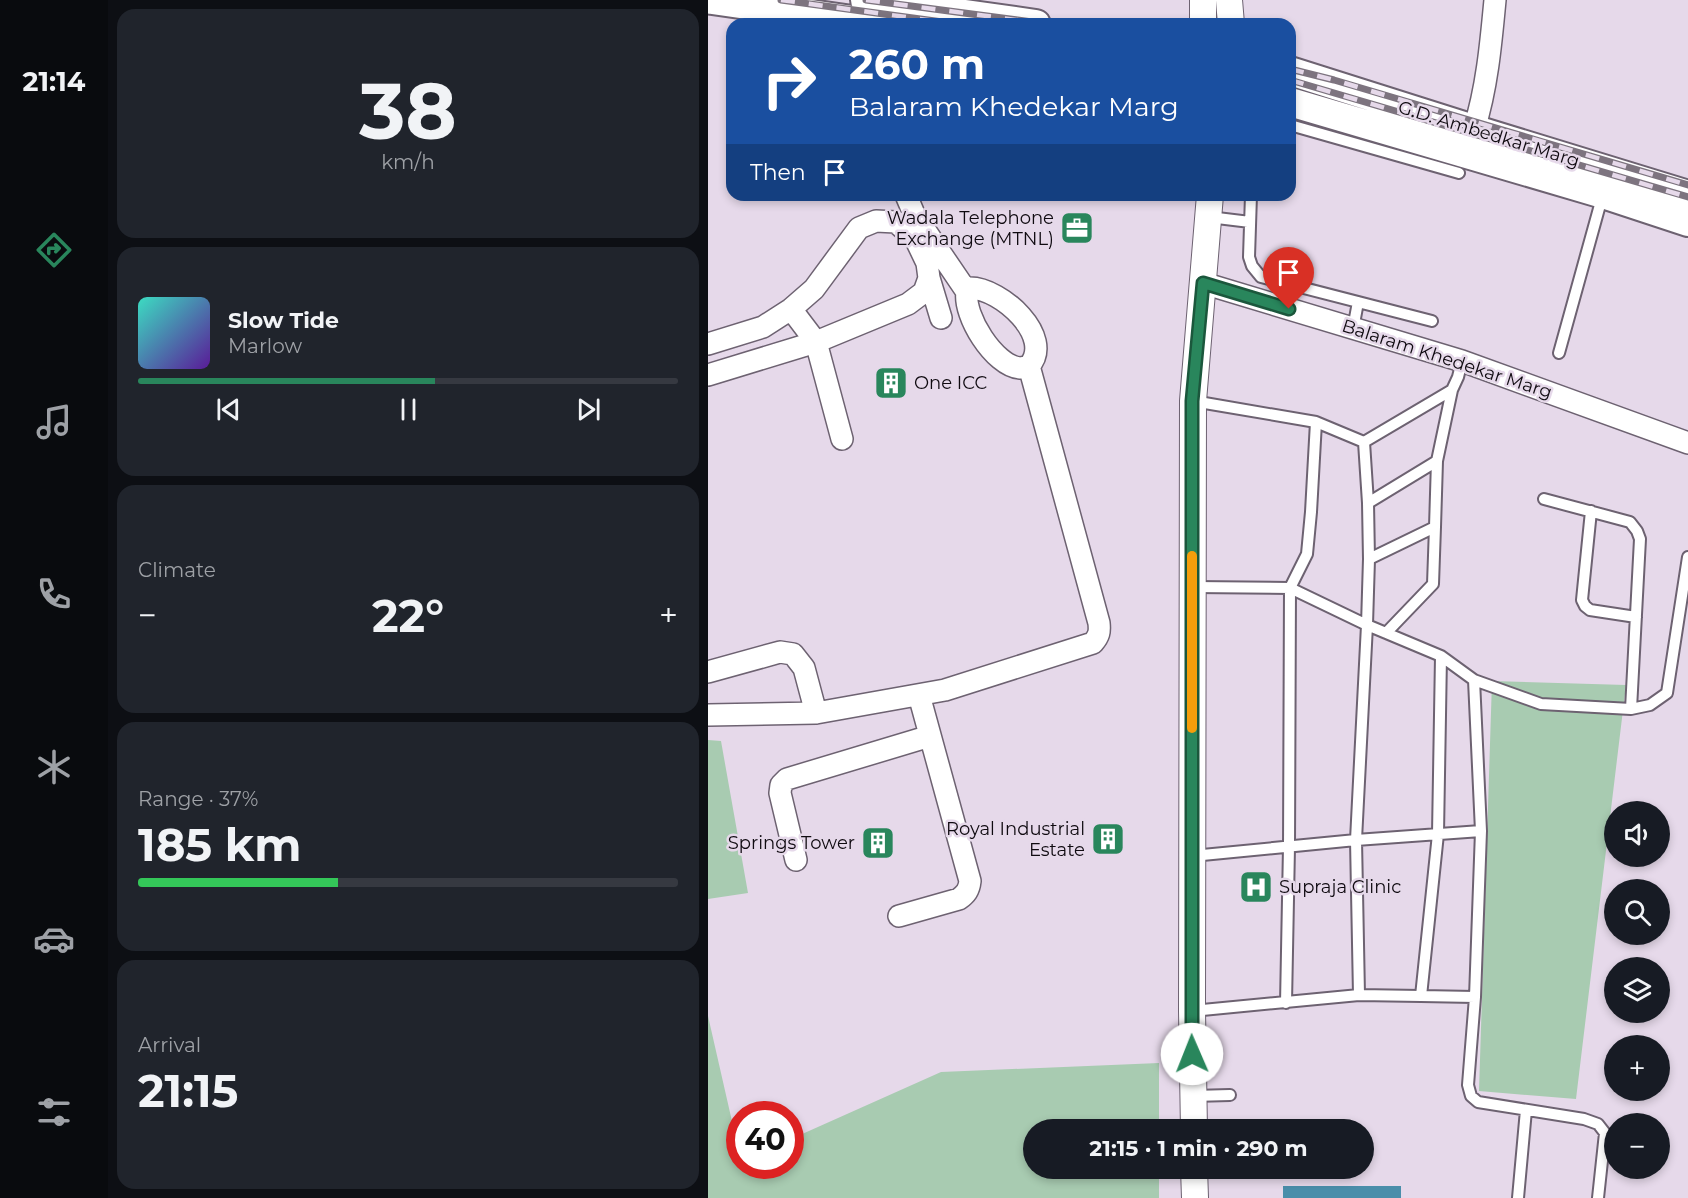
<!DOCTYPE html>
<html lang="en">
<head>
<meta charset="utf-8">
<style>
	:root { --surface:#171b24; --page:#20242c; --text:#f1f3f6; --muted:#9ea1a6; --line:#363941; --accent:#29865c }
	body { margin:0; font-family:Montserrat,sans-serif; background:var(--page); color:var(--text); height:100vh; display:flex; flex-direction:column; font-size:22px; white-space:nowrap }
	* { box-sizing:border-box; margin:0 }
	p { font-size:20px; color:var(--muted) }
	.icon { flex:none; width:33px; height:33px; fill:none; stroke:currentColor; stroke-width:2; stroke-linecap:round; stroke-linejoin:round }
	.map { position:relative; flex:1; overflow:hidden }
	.sheet { display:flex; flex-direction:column; gap:9px; padding:9px; background:#0d0f14; width:600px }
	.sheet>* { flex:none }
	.hud { position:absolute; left:18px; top:18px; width:570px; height:183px; border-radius:18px; box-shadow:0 3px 9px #0003; background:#1a4fa0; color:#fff; overflow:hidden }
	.buttons { position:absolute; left:896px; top:801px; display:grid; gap:12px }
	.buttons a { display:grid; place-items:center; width:66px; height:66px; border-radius:50%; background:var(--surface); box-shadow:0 3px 9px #0003; font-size:30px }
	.speed { position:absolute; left:18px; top:1101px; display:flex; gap:12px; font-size:30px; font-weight:700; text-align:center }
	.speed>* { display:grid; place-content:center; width:78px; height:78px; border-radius:50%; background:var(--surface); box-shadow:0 3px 9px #0003; line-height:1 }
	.speed .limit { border:9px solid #d22; background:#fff; color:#111 }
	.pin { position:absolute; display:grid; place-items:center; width:51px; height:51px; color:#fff; margin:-62px -26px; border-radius:50% 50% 50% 0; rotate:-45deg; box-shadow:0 0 6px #0007 }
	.pin .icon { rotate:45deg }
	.me { position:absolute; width:66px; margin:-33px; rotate:359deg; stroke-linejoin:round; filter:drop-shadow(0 0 4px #0008) }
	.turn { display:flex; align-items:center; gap:21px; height:126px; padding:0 24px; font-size:27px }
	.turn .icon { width:78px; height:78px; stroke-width:2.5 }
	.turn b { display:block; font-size:42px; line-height:51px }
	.then { display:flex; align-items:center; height:57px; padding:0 24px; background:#0003; gap:12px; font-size:22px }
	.big { font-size:45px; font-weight:700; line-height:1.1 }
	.sheet .tile { flex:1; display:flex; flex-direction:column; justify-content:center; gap:9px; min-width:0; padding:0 21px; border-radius:18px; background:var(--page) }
	.sheet .dial { align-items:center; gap:0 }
	.dial b { font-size:78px; line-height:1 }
	.song { display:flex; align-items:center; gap:18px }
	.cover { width:72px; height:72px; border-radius:9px; background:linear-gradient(135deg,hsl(170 70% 55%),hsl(270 70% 35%)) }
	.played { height:6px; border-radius:3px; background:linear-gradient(90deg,var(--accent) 55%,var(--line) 55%) }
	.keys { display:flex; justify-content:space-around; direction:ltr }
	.heat { display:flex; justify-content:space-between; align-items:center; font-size:33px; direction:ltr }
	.charge { height:9px; border-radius:4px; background:linear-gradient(90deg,#34c759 37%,var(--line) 0) }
	.trip { position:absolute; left:315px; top:1119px; width:351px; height:60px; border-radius:30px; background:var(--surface); box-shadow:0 3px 9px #0003; font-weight:700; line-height:60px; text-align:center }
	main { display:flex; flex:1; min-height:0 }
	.menu { display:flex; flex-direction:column; width:108px; justify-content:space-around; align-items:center; background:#090b0e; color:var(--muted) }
	.menu .icon { width:42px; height:42px }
	.menu .active { color:var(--accent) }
	.menu b { font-size:27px; color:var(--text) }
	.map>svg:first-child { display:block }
	.green { fill:#a8cbb1 }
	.water { fill:#4a8eaa }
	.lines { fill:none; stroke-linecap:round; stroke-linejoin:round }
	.service-casing { stroke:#6d6271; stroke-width:14 }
	.minor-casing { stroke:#6d6271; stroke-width:24 }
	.tertiary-casing { stroke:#6d6271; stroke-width:28 }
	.secondary-casing { stroke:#6d6271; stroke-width:32 }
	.service { stroke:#fff; stroke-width:10 }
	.minor { stroke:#fff; stroke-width:21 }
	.tertiary { stroke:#fff; stroke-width:26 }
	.secondary { stroke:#fff; stroke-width:28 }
	.rail-casing { stroke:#7d747f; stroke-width:7 }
	.rail { stroke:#e6d9ea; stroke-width:4.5; stroke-dasharray:14; stroke-linecap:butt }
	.route-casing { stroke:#1b573c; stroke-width:15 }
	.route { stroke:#29865c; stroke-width:10 }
	.slow { stroke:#f59e0b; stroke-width:10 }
	.labels { text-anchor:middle; stroke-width:5; stroke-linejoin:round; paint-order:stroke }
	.street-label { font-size:18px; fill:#0f0a10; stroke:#e6d9ea }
	.poi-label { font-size:18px; fill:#0f0a10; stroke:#e6d9ea; text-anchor:end }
</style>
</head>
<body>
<main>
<nav class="menu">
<b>21:14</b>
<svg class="icon active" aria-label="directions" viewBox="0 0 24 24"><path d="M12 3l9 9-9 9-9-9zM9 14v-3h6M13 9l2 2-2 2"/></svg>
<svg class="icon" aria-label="music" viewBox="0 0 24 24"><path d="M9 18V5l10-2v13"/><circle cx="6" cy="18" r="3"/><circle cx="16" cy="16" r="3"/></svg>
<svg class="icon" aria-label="phone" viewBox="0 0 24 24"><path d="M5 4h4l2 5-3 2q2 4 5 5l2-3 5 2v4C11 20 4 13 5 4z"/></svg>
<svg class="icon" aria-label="climate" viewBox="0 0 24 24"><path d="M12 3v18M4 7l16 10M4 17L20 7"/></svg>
<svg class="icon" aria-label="car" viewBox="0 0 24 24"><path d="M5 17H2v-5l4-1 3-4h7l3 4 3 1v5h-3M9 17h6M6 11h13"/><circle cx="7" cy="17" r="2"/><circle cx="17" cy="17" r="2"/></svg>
<svg class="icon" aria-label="filters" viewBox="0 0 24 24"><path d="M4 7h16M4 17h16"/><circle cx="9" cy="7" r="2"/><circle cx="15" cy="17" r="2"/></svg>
</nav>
<section class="sheet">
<div class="tile dial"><b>38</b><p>km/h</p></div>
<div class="tile">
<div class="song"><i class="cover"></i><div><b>Slow Tide</b><p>Marlow</p></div></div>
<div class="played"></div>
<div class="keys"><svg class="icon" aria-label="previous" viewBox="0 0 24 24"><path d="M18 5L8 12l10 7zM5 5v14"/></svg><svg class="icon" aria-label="pause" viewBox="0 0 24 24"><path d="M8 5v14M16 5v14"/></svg><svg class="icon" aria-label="next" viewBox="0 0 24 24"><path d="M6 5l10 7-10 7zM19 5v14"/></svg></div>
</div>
<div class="tile"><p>Climate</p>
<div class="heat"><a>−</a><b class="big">22°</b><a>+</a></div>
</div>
<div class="tile"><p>Range · 37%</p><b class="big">185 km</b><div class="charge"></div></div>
<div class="tile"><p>Arrival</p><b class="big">21:15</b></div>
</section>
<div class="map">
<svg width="980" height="1198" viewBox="0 0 980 1198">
	<rect width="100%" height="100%" fill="#e6d9ea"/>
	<path class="green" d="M784,681L918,685L868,1099L771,1091Z
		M0,740L13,741L40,893L0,899Z
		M0,1016L31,1152L32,1166H82L83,1139L233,1072L451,1063V1129L326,1130V1168L451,1169V1198H0Z"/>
	<path class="water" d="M575,1186H693V1198H575Z"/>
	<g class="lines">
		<g class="service-casing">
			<path id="service" d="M582,125L751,173
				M543,195L541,257L544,266L553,277L724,321
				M501,217L542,222
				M645,329L650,302
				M851,353L895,194
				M485,401L608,422L656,442
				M836,499L922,522L929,531L932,539L923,709
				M660,503L656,442L744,390
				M883,511L874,600L877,606L882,610L928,617
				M727,527L729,461
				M486,587L582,588L659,625L733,656L766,680L833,704L923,709L942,705L959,693L980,557
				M678,633L725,584L727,527L661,559L660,503L729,461L744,390L750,377L754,361
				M766,680L773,831
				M484,856L648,840L773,831L767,997L713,996
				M651,995L648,840L659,625L661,559
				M767,997L760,1085L763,1096L770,1102L876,1119L890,1124L897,1133L890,1198
				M578,1003L581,847L582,588L599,554L603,512L608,422
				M484,1011L651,995L713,996L730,834L733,656
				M485,1096L522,1095
				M810,1198L818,1110"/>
		</g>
		<g class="minor-casing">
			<path id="minor" d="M766,129C779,88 783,43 787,0
				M198,195L206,214L259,292
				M221,278L233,318
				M495,283L754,361L980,443
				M262,288C293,288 347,337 321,366C318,367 315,368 312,368C286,366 255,315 259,292Z
				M83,309L108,342L134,439
				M0,344L55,327L83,309L106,289L151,228L168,221L188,222L208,240L219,263L221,278L216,292L200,304L108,342L0,375
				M0,672L72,652L85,654L96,668L108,713
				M0,715L108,713L237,690L385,643C391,636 392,632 391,623L321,366
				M88,860L72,793L73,785L79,779L222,736
				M191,916L251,899C258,894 261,890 262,881L211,695"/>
		</g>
		<g class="tertiary-casing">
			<path id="tertiary" d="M495,0V24
				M521,0L523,24
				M486,1130L484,1011L485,401L502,195
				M486,1168L487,1198"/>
		</g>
		<g class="secondary-casing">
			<path id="secondary" d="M4,0L172,24
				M157,0L328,24
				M582,71L778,133L980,195
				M582,102L895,194L980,222"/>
		</g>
		<use href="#service" class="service"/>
		<use href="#minor" class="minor"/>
		<use href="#tertiary" class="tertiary"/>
		<use href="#secondary" class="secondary"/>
		<g class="rail-casing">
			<path id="rail" d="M73,0L249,24
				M158,0L339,24
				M582,69L626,80L980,185
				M582,80L980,197"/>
		</g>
		<use href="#rail" class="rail"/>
	</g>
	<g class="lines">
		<g class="route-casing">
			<path id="route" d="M484,1054V401L495,283L581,309"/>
		</g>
		<use href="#route" class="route"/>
		<path class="slow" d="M484,728V556"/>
	</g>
	<defs>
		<g id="office-square" transform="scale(1.725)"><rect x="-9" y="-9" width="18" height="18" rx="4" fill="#29865c" stroke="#e6d9ea"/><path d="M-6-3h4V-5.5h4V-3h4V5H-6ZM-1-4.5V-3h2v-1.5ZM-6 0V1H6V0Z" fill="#fff"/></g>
		<g id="building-square" transform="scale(1.725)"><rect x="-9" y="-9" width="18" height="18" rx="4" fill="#29865c" stroke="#e6d9ea"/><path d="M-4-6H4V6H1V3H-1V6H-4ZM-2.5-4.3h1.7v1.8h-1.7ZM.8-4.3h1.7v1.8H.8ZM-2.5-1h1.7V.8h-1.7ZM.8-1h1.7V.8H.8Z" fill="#fff"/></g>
		<g id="hospital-square" transform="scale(1.725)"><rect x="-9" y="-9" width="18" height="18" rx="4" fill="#29865c" stroke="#e6d9ea"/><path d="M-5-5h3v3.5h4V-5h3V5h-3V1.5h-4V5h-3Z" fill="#fff"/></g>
	</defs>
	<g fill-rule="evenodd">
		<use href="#office-square" x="369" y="228"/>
		<use href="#building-square" x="183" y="383"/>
		<use href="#building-square" x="400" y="839"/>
		<use href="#building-square" x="170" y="843"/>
		<use href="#hospital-square" x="548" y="887"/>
	</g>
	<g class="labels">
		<g class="street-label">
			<text transform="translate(781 134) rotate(17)" y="6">G.D. Ambedkar Marg</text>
			<text transform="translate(739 359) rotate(18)" y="6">Balaram Khedekar Marg</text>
		</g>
		<g class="poi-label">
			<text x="346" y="224">Wadala Telephone<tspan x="346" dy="21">Exchange (MTNL)</tspan></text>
			<text x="206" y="389" text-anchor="start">One ICC</text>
			<text x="377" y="835">Royal Industrial<tspan x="377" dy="21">Estate</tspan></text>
			<text x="147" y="849">Springs Tower</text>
			<text x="571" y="893" text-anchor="start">Supraja Clinic</text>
		</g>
	</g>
</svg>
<div class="buttons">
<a><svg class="icon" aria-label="sound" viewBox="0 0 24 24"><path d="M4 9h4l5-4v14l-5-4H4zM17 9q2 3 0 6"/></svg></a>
<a><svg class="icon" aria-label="search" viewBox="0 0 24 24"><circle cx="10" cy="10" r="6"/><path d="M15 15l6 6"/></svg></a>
<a><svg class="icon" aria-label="layers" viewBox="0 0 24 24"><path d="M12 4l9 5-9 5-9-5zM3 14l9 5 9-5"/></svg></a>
<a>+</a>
<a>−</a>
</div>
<div class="speed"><div class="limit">40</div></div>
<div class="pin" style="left:581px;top:309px;background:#d93025"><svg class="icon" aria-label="arrive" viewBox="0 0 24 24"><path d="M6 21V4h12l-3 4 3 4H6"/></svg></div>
<svg class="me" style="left:484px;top:1054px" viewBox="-20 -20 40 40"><circle r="19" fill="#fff"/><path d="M0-13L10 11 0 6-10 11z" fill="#29865c"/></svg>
<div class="trip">21:15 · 1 min · 290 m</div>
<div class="hud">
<div class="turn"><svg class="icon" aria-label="right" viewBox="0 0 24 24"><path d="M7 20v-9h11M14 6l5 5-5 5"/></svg><div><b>260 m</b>Balaram Khedekar Marg</div></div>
<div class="then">Then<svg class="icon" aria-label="arrive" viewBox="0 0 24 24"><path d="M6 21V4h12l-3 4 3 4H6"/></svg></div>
</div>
</div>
</main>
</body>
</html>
